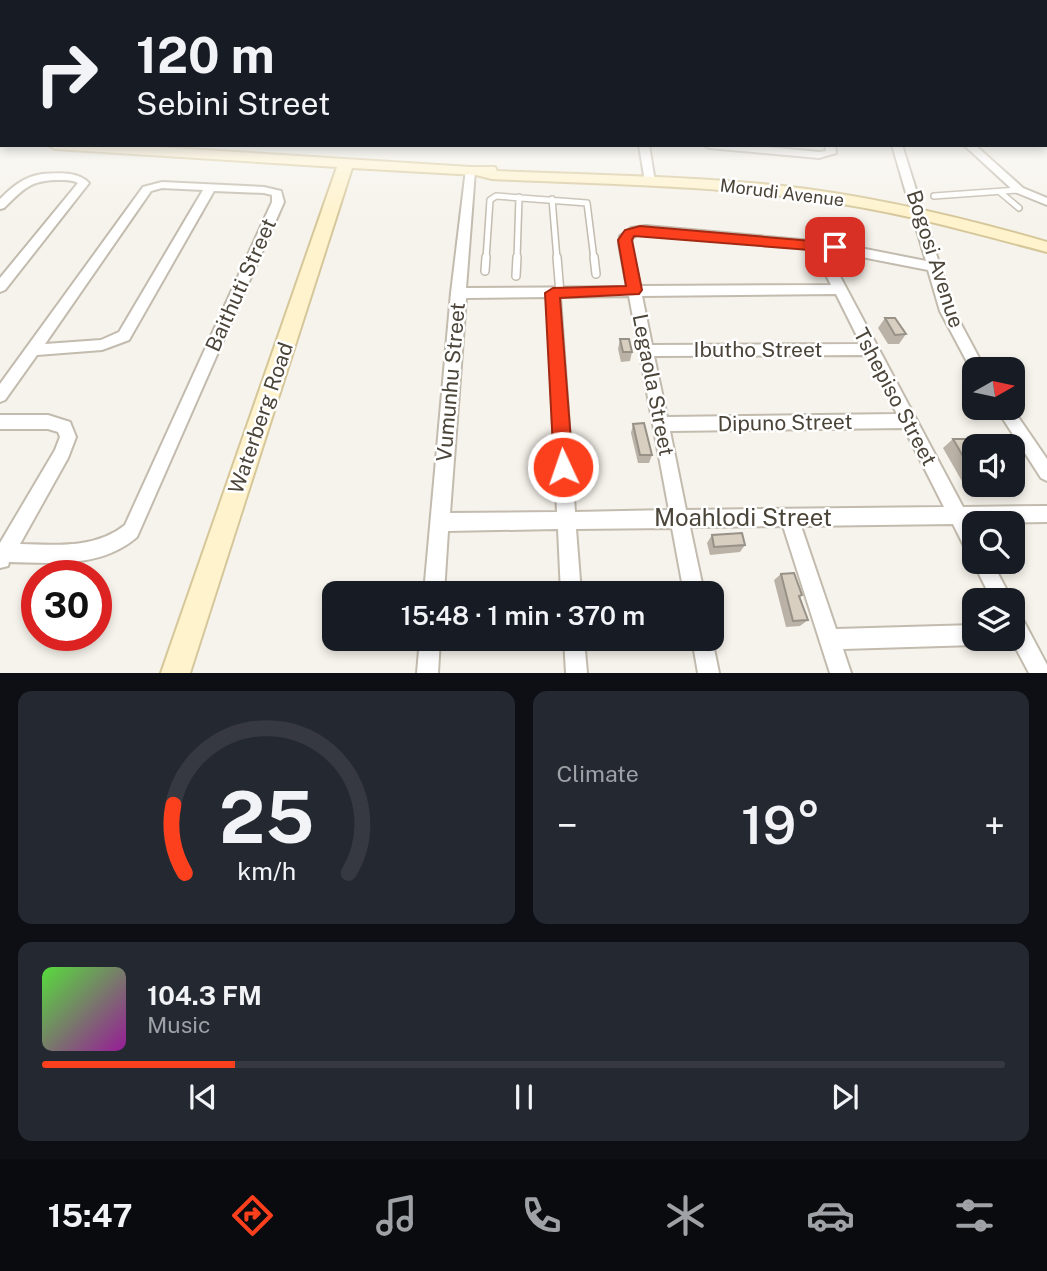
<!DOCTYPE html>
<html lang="en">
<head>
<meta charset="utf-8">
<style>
	:root { --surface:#171b24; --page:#242831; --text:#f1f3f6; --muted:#9ea1a6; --line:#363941; --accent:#fc3f1d }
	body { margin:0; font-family:"Public Sans",sans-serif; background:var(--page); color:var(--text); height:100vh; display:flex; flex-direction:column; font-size:26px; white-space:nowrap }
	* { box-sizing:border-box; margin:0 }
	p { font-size:23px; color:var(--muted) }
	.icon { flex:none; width:38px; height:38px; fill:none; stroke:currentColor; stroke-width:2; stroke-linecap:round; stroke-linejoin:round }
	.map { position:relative; height:673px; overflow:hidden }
	.drawer { display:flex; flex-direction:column; gap:18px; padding:18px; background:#0d0f14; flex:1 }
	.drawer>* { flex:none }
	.banner { position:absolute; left:0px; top:0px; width:1048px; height:147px; box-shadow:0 4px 10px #0003; background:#171b24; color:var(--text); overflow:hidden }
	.needle { width:46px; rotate:81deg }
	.tools { position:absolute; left:962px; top:357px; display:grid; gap:14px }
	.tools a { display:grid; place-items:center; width:63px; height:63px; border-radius:14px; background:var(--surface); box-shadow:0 4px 10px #0003; font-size:35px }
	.speed { position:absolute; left:21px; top:560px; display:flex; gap:14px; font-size:35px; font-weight:700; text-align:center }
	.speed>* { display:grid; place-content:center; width:91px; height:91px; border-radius:50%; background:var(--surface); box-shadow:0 4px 10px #0003; line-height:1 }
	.speed .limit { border:10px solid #d22; background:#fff; color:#111 }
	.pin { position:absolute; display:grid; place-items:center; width:60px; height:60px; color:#fff; margin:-30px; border-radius:14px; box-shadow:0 4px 10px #0006 }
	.me { position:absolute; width:77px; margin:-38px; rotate:357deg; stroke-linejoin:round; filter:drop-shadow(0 0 5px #0008) }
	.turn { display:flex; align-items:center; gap:24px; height:147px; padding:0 21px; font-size:32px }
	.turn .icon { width:91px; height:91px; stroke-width:2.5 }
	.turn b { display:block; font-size:49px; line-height:60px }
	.big { font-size:52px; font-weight:600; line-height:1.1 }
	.drawer .widget { flex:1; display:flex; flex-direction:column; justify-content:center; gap:10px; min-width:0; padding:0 24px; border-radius:14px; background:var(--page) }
	.drawer .dial { align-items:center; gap:0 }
	.dial svg { height:182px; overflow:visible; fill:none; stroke:var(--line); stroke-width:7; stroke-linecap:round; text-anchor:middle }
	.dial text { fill:var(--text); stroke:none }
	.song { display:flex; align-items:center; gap:21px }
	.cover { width:84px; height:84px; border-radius:10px; background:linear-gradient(135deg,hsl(110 70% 55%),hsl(300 70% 35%)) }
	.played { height:7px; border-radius:4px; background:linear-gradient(90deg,var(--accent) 20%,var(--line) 20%) }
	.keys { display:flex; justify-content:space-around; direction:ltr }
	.heat { display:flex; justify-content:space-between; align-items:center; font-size:38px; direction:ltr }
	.drawer .tiles { flex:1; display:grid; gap:18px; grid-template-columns:1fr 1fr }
	.widget:last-child { grid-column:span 2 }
	.trip { position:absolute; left:322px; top:581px; width:402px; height:70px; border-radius:14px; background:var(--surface); box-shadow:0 4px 10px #0003; font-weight:600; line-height:70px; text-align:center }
	.tab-bar { display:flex; height:112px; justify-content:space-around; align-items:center; background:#090b0e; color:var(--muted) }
	.tab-bar .icon { width:49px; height:49px }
	.tab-bar .selected { color:var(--accent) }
	.tab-bar b { font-size:32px; color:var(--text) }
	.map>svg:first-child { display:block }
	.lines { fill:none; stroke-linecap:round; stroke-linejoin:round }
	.lane-far1-casing { stroke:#c2bbae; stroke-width:8 }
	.lane-casing { stroke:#c2bbae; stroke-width:10 }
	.street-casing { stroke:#c2bbae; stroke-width:4 }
	.secondary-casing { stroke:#d6c79b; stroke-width:4 }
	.lane-far1 { stroke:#fff; stroke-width:5 }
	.lane { stroke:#fff; stroke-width:7 }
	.street { fill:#fff; fill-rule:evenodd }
	.secondary { fill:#fff3cd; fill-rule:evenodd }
	.wall { fill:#bab2a6 }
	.building { fill:#d8cfc1; stroke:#979187; stroke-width:2 }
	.route { fill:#fc3f1d; stroke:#a42913; stroke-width:2 }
	.labels { text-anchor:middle; stroke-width:5; stroke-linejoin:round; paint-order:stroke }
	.far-street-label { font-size:18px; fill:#4b4439; stroke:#fff }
	.street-label { font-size:21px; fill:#4b4439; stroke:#fff }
	.near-street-label { font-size:24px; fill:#4b4439; stroke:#fff }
</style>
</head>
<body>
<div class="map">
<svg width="1047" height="673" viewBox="0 0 1047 673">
	<rect width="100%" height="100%" fill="#f6f3ec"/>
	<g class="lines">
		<g class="lane-far1-casing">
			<path id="lane-far1" d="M1000,192L1019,208
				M934,196L1019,190
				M552,199L557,259
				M486,259L490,200L496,196L587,203L594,259
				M517,259L519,197"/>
		</g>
		<g class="lane-casing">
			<path id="lane" d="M557,257L560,293
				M594,257L596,274
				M485,271L486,257
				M516,276L517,257"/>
		</g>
		<g class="street-casing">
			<path id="street" d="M1046,130H1047V136H1046Z
				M639,145H649L655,182L654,184H646L645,182Z
				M704,145H745L819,152L826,151L825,145H835L836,153L819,158L709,148Z
				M892,145H902L954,311L985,369H975V374L973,373L940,311L928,270L826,250L963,507L1047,506V522L972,523L975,529V562H992L1012,600H992L973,562L975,557L968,554L953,524L801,526L836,629L975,625V639H984L982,642L975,645L843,649L851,673H830L783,526L690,527L704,593H684L672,528L576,529L581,593H561L558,529L448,531L444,593H424L451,293L466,169H474L475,171L466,288L627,287L619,244L620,236L631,228L646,226L835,243L926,261ZM638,234L813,249L831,285L640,286L631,244L632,238ZM836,294L861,344L652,345L642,296ZM629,296L669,510L575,512L560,297ZM547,297L557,512L450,513L466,298ZM867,355L897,414L667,417L654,356ZM904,428L944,507L686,510L670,431Z
				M964,145H975L1023,188L1047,198V205L1015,192Z
				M42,174C58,173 78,171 89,183L5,290L0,292V278L78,183C72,180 68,180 62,180C32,179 24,188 4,208L0,209V199C13,186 24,177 42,174Z
				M162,182L264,187L281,191L284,202L137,537C101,568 54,563 9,562L8,566L0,568V543L55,450L60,437L58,432L48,429H0V415H48L70,422L76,437L68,458L20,544C56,545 95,549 125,525L272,202V195L264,193L214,191L129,340L102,350L37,355L5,400L0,402V384L143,187ZM162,188L203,190L119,332L101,340L45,344L151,191Z
				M996,408H1012L1047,459V481L1041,478Z
				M1013,611L1020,614L1047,665V673H1029L1011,639H1013Z
				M420,639H440L438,673H417Z
				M564,639H584L587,673H566Z
				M692,639H712L719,673H698Z"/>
		</g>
		<g class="secondary-casing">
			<path id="secondary" d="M0,138L2,145H5L0,146Z
				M48,145H125L470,167H495L497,171C592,175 688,176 783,186C872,196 960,217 1047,242V252C970,232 894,210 815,200C708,185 600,184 492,179L476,175L352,168L190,673H161L337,167L55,149Z"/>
		</g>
		<use href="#lane-far1" class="lane-far1"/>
		<use href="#lane" class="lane"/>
		<use href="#street" class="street"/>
		<use href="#secondary" class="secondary"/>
	</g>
	<path class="wall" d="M885,318L906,334L899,344H888L878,328Z
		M620,339L632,352L630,361L621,362L618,349Z
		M633,424L652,455L649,463H638L631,433Z
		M953,439L975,451V485H994L996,488L986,496L971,497L943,448Z
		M712,535L745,545L740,552L710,555L707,543Z
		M781,574L802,595L800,597L808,620L800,626L786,627L774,580Z"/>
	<path class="building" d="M885,318H895L906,334L895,335Z
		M620,339H629L632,352H623Z
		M644,423L652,455H640L633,424Z
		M953,439H967L975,451V477Z
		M979,485H994L996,488L982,489Z
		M742,533L745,545L714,547L712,535Z
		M794,573L802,595L799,596L808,620L793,621L781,574Z"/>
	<linearGradient id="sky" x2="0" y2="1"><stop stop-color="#8fc1ec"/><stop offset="0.56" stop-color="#fbfaf6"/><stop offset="1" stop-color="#fbfaf6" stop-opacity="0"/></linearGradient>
	<rect width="1047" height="215" fill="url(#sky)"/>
	<path class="route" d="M640,226L835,243L842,247L835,252L634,236L632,240L642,290L639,294L560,298L573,467L570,473L563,476L557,473L554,467L545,293L553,288L626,286L618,240L625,230Z"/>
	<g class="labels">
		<g class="far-street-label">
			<text transform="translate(782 193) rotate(7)" y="6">Morudi Avenue</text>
		</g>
		<g class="street-label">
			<text transform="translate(935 259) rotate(72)" y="7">Bogosi Avenue</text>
			<text transform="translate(241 285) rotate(-66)" y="7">Baithuti Street</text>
			<text x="758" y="357">Ibutho Street</text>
			<text transform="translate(451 382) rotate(-85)" y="7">Vumunhu Street</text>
			<text transform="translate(653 385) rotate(79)" y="7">Legaola Street</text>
			<text transform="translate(895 397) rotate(62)" y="7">Tshepiso Street</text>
			<text transform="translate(261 418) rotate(-71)" y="7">Waterberg Road</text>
			<text transform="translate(785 423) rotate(-1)" y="7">Dipuno Street</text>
		</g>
		<g class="near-street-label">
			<text x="743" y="526">Moahlodi Street</text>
		</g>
	</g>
</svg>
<div class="tools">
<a><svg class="needle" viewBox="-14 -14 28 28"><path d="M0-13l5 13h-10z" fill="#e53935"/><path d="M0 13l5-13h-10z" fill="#9ea1a6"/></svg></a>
<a><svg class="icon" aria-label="sound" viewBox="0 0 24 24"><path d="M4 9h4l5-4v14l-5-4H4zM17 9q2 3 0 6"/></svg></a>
<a><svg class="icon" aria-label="search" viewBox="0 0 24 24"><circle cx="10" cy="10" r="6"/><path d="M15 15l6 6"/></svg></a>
<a><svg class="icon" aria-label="layers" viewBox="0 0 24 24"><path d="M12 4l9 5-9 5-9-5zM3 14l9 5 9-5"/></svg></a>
</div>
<div class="speed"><div class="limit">30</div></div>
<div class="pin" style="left:835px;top:247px;background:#d93025"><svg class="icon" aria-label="arrive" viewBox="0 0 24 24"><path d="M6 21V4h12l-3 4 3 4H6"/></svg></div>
<svg class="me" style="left:563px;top:467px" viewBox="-20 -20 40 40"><circle r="17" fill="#fc3f1d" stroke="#fff" stroke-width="3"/><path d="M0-11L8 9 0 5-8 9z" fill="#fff"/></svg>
<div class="trip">15:48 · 1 min · 370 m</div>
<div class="banner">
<div class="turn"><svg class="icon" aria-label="right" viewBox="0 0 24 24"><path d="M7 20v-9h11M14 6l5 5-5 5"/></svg><div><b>120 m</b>Sebini Street</div></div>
</div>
</div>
<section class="drawer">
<div class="tiles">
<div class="widget dial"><svg viewBox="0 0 100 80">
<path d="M14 69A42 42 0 1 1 86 69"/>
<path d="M14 69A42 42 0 0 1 9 39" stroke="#fc3f1d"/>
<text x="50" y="56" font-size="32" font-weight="700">25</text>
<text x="50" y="72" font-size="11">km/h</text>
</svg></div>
<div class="widget"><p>Climate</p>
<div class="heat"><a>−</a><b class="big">19°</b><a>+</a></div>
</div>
<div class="widget">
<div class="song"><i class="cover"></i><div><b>104.3 FM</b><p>Music</p></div></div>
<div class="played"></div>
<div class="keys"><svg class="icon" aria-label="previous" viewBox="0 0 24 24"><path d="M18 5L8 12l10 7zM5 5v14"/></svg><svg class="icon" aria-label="pause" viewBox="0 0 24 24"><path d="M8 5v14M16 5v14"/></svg><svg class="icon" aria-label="next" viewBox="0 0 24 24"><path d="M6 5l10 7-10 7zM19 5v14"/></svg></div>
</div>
</div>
</section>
<nav class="tab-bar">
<b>15:47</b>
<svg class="icon selected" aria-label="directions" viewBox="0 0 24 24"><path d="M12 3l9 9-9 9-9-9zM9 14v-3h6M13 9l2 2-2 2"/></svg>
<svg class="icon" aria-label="music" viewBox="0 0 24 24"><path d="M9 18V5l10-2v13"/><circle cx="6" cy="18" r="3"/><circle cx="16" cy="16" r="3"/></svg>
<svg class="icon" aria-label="phone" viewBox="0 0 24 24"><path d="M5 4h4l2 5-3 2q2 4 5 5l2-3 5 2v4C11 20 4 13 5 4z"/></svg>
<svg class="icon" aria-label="climate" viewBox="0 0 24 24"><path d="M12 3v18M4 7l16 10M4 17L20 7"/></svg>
<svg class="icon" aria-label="car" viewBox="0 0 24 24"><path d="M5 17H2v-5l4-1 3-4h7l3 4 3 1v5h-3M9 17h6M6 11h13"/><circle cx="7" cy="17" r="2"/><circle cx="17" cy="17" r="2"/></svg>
<svg class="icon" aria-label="filters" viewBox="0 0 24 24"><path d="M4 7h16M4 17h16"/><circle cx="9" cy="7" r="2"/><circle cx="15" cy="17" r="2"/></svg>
</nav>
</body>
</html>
